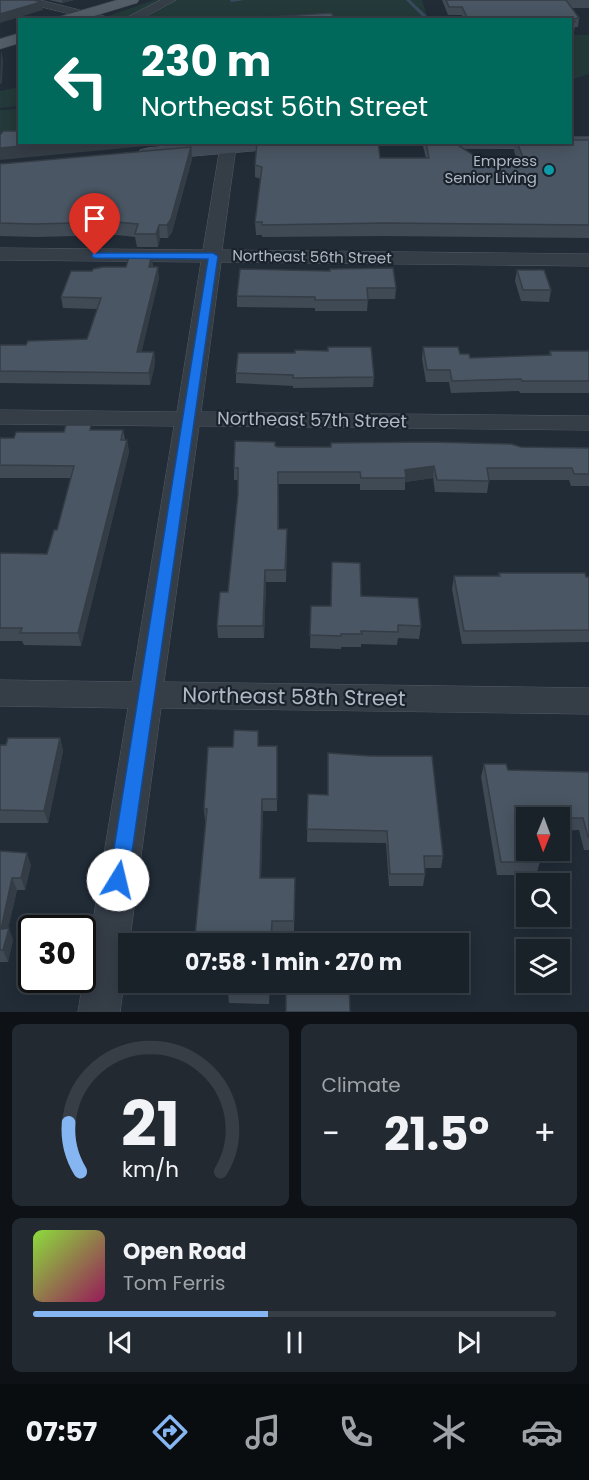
<!DOCTYPE html>
<html lang="en">
<head>
<meta charset="utf-8">
<style>
	:root { --surface:#192129; --page:#222931; --text:#f1f3f6; --muted:#9fa3a8; --line:#373e46; --accent:#86b6f2 }
	body { margin:0; font-family:Poppins,sans-serif; background:var(--page); color:var(--text); height:100vh; display:flex; flex-direction:column; font-size:22px; white-space:nowrap }
	* { box-sizing:border-box; margin:0 }
	p { font-size:20px; color:var(--muted) }
	.icon { flex:none; width:33px; height:33px; fill:none; stroke:currentColor; stroke-width:2; stroke-linecap:round; stroke-linejoin:round }
	.map { position:relative; height:1012px; overflow:hidden }
	.drawer { display:flex; flex-direction:column; gap:12px; padding:12px; background:#0e1217; flex:1 }
	.drawer>* { flex:none }
	.hud { position:absolute; left:18px; top:18px; width:554px; height:126px; border-radius:0px; box-shadow:0 3px 15px #0003,0 0 0 2px var(--line); background:#00695c; color:#fff; overflow:hidden }
	.needle { width:39px; rotate:181deg }
	.buttons { position:absolute; left:516px; top:807px; display:grid; gap:12px }
	.buttons a { display:grid; place-items:center; width:54px; height:54px; border-radius:0px; background:var(--surface); box-shadow:0 3px 15px #0003,0 0 0 2px var(--line); font-size:30px }
	.speed { position:absolute; left:18px; top:915px; display:flex; gap:12px; font-size:30px; font-weight:700; text-align:center }
	.speed>* { display:grid; place-content:center; width:78px; height:78px; border-radius:50%; background:var(--surface); box-shadow:0 3px 15px #0003,0 0 0 2px var(--line); line-height:1 }
	.speed .limit { border:3px solid #111; border-radius:9px; background:#fff; color:#111 }
	.pin { position:absolute; display:grid; place-items:center; width:51px; height:51px; color:#fff; margin:-62px -26px; border-radius:50% 50% 50% 0; rotate:-45deg; box-shadow:0 0 6px #0007 }
	.pin .icon { rotate:45deg }
	.me { position:absolute; width:66px; margin:-33px; rotate:9deg; stroke-linejoin:round; filter:drop-shadow(0 0 4px #0008) }
	.turn { display:flex; align-items:center; gap:21px; height:126px; padding:0 24px; font-size:27px }
	.turn .icon { width:78px; height:78px; stroke-width:2.5 }
	.turn b { display:block; font-size:42px; line-height:51px }
	.big { font-size:45px; font-weight:700; line-height:1.1 }
	.drawer .tile { flex:1; display:flex; flex-direction:column; justify-content:center; gap:9px; min-width:0; padding:0 21px; border-radius:9px; background:var(--page) }
	.drawer .dial { align-items:center; gap:0 }
	.dial svg { height:156px; overflow:visible; fill:none; stroke:var(--line); stroke-width:7; stroke-linecap:round; text-anchor:middle }
	.dial text { fill:var(--text); stroke:none }
	.song { display:flex; align-items:center; gap:18px }
	.cover { width:72px; height:72px; border-radius:9px; background:linear-gradient(135deg,hsl(90 70% 55%),hsl(330 70% 35%)) }
	.played { height:6px; border-radius:3px; background:linear-gradient(90deg,var(--accent) 45%,var(--line) 45%) }
	.keys { display:flex; justify-content:space-around; direction:ltr }
	.heat { display:flex; justify-content:space-between; align-items:center; font-size:33px; direction:ltr }
	.drawer .tiles { flex:1; display:grid; gap:12px; grid-template-columns:1fr 1fr }
	.tile:last-child { grid-column:span 2 }
	.trip { position:absolute; left:118px; top:933px; width:351px; height:60px; border-radius:0px; background:var(--surface); box-shadow:0 3px 15px #0003,0 0 0 2px var(--line); font-weight:700; line-height:60px; text-align:center }
	.dock { display:flex; height:96px; justify-content:space-around; align-items:center; background:#0a0d10; color:var(--muted) }
	.dock .icon { width:42px; height:42px }
	.dock .selected { color:var(--accent) }
	.dock b { font-size:27px; color:var(--text) }
	.map>svg:first-child { display:block }
	.green { fill:#243939 }
	.lines { fill:none; stroke-linecap:round; stroke-linejoin:round }
	.stream { fill:#374b5f; fill-rule:evenodd }
	.minor-casing { stroke:#525b65; stroke-width:1 }
	.secondary-casing { stroke:#525b65; stroke-width:1 }
	.primary-casing { stroke:#3e4651; stroke-width:1 }
	.minor { fill:#353d47; fill-rule:evenodd }
	.secondary { fill:#434d5a; fill-rule:evenodd }
	.primary { fill:#535d67; fill-rule:evenodd }
	.wall { fill:#404a55 }
	.shaded-wall { fill:#343c45 }
	.building { fill:#4a5663; stroke:#343c45; stroke-width:1.5 }
	.route { fill:#1a73e8; stroke:#114b97; stroke-width:1.5 }
	.culture-dot { fill:#0f9aa8; stroke:#1a232c; stroke-width:2 }
	.labels { text-anchor:middle; stroke-width:4.5; stroke-linejoin:round; paint-order:stroke }
	.far-poi-label { font-size:15px; fill:#afb8c4; stroke:#1a232c; text-anchor:end }
	.far-street-label { font-size:15px; fill:#afb8c4; stroke:#1a232c }
	.street-label { font-size:18px; fill:#afb8c4; stroke:#1a232c }
	.near-street-label { font-size:21px; fill:#afb8c4; stroke:#1a232c }
</style>
</head>
<body>
<div class="map">
<svg width="589" height="1012" viewBox="0 0 589 1012">
	<rect width="100%" height="100%" fill="#212c37"/>
	<path class="green" d="M154,0H422L428,19L348,20L343,16L284,20H97Z
		M570,35H589V74L570,80Z
		M19,87V106L0,108V91Z
		M19,109V132L0,134V110Z"/>
	<g class="lines">
		<path class="stream" d="M230,0H245L231,2Z
			M406,0H410L431,20H426Z"/>
		<g class="minor-casing">
			<path id="minor" d="M19,0H40L119,20H95L21,2Z
				M161,0H176L139,20H122Z
				M229,142L236,147L222,250L589,254V266L221,262L201,412L589,416V430L199,426L164,682L589,688V714L161,708L120,1012H78L128,708L0,706V680L132,682L174,426L0,424V410L177,412L201,262L0,260V248L203,250L220,147L222,144Z"/>
		</g>
		<g class="secondary-casing">
			<path id="secondary" d="M570,137H589V149L450,148L443,146L441,142H570Z
				M213,142H297L295,146L288,148L147,160L140,158L137,154L140,150L147,148Z"/>
		</g>
		<g class="primary-casing">
			<path id="primary" d="M117,0H139L137,3L81,20H57L59,17Z
				M20,33V43L0,49V39Z"/>
		</g>
		<use href="#minor" class="minor"/>
		<use href="#secondary" class="secondary"/>
		<use href="#primary" class="primary"/>
	</g>
	<path class="wall" d="M49,0H74L62,3Z
		M442,0H589V8H572L579,18L578,27H575L574,31H570V20H463L462,15H448Z
		M589,140V238L384,236L262,237V235H256L255,222L261,179L255,177V165L380,158H426L422,142H453L489,165H519L514,151L515,142Z
		M191,147L192,159L172,232L168,238H160L158,247H137L135,237L117,235L36,237L0,236V164Z
		M153,264V267L159,278L141,352H154L155,364L150,385L0,383V345H26L87,339L97,309L63,308L61,297L92,271Z
		M517,270L551,290L549,302L521,301L515,281Z
		M330,271L396,288L395,299H368L367,311H315V308L237,307V296Z
		M423,347L460,354L470,358L549,355L550,351H589V393H520L519,391L451,393L449,382H426L422,359Z
		M236,373L374,377L373,387L293,388V386L236,383Z
		M92,430H123L125,440H127L129,452L81,646L24,645L22,641H0V553L47,554L57,530L71,478H0V438H14L64,432Z
		M275,446L331,447H521L589,448V486H571L569,480H489L487,493L435,492L433,478L405,482V490H360V484H278L279,529L287,542L286,582H266L264,638H218L217,626L228,592L238,494V480H234V468Z
		M499,573L589,577V642L462,644L452,589L454,576H498Z
		M361,596L421,626L419,639L398,638L397,645L361,644V647H341V649L310,648L311,606H331Z
		M60,738L63,751L48,823H0V745Z
		M277,746V811H263L261,878H295L294,932H272L195,936L206,821H205L204,809L233,747Z
		M328,753L443,856L441,868H425V874L423,886H389L386,843L307,842L308,794L328,795Z
		M484,764L508,770L589,772V850H584L579,830L560,831V818H526L540,862L536,875H497L481,777Z
		M0,851L31,865L25,890H17L8,928L13,940L8,962H0Z
		M188,982H270L269,1004L229,1003L228,993H190Z"/>
	<path class="shaded-wall" d="M62,0H74L62,3Z
		M41,2L43,10L0,23V14Z
		M1,50L3,60L2,83L0,84Z
		M62,142H187L0,160V148Z
		M191,147L192,159L172,232L168,238L167,225Z
		M159,225L160,238L158,247L156,234Z
		M152,253L153,264L150,278L149,267Z
		M158,267L159,278L139,364L137,352Z
		M154,352L155,364L150,385L149,373Z
		M127,440L129,452L81,646L78,633Z
		M434,466L433,478L405,482V470Z
		M265,570L266,582L264,638L263,626Z
		M60,738L63,751L48,823L44,811Z
		M262,799L263,811L260,889V878Z
		M27,853L31,865L25,890L21,878Z
		M12,878L17,890L6,938L9,928L13,940L8,962L3,950L1,929Z"/>
	<path class="building" d="M0,0H34L41,2L0,14Z
		M446,0H566L579,18L573,19L575,22L570,23V20H472L470,17H467L462,7H449Z
		M331,13L336,19L343,20L234,19Z
		M3,131H20V142H62L0,148V135Z
		M570,140H589V225L385,223L262,225V222H255L262,167L255,165L257,142H378L380,158H429L426,142H453L489,165H526L517,142H570Z
		M191,147L171,219L167,225H159L156,234H135L138,224L115,222L34,224L0,223V164Z
		M130,253H152L149,267H158L137,352H154L149,373L0,371V345H26L28,341L87,339L101,298L61,297L71,271H92L93,269L103,267H126Z
		M393,268L396,288H367L368,300H315V297L237,296L240,269L330,271V269Z
		M517,270H544L551,290H523Z
		M328,347H371L374,377L293,378V375L236,373L238,353H295V350L328,351Z
		M423,347H458L460,354H469L470,358L551,355L550,351H589V381H522L521,379L452,381L450,370H427Z
		M66,425H91L90,430H123L121,440H127L78,633H20L22,628H0V553L47,554L54,530H57L74,466L0,465V438H14L16,432H64Z
		M235,441L275,442V446L278,447H331V443L430,442L511,444L521,447L589,448V474H574L572,468H487L489,481L437,480L434,466L405,470L406,478H361L360,472H278V529H287L285,570H265L263,626H217L220,592H228L238,494V468H234Z
		M332,562L360,563L361,596L418,598L421,626L398,625V632L361,631L362,634H341V636L310,635L311,606H331Z
		M499,573H585L586,577H589V630L464,631L454,576H500Z
		M234,730L258,731V746H277V799H262L260,878H295L294,921H272L271,944H192L193,936H195L207,809H204L208,747H233Z
		M8,738H60L44,811L0,810V745H6Z
		M328,753L370,756H432L443,856H424L425,874H390L387,831L307,829L308,794L328,795Z
		M484,764H506L508,770L589,772V837H588L583,818H526V850H537L540,862H501Z
		M0,851L27,853L21,878H12L1,929L9,928L3,950H0Z
		M188,982H269V994L228,993V983Z
		M286,982L349,983L350,1012H286Z"/>
	<path class="route" d="M92,253H213L218,256L128,880L125,886L118,889L111,886L109,880L208,259L95,258L92,257Z"/>
	<circle class="culture-dot" cx="549" cy="170" r="6"/>
	<g class="labels">
		<g class="far-poi-label">
			<text x="537" y="166">Empress<tspan x="537" dy="17">Senior Living</tspan></text>
		</g>
		<g class="far-street-label">
			<text transform="translate(312 257) rotate(1)" y="5">Northeast 56th Street</text>
		</g>
		<g class="street-label">
			<text transform="translate(312 420) rotate(1)" y="6">Northeast 57th Street</text>
		</g>
		<g class="near-street-label">
			<text transform="translate(294 697) rotate(1)" y="7">Northeast 58th Street</text>
		</g>
	</g>
</svg>
<div class="buttons">
<a><svg class="needle" viewBox="-14 -14 28 28"><path d="M0-13l5 13h-10z" fill="#e53935"/><path d="M0 13l5-13h-10z" fill="#9fa3a8"/></svg></a>
<a><svg class="icon" aria-label="search" viewBox="0 0 24 24"><circle cx="10" cy="10" r="6"/><path d="M15 15l6 6"/></svg></a>
<a><svg class="icon" aria-label="layers" viewBox="0 0 24 24"><path d="M12 4l9 5-9 5-9-5zM3 14l9 5 9-5"/></svg></a>
</div>
<div class="speed"><div class="limit">30</div></div>
<div class="pin" style="left:95px;top:255px;background:#d93025"><svg class="icon" aria-label="arrive" viewBox="0 0 24 24"><path d="M6 21V4h12l-3 4 3 4H6"/></svg></div>
<svg class="me" style="left:118px;top:880px" viewBox="-20 -20 40 40"><circle r="19" fill="#fff"/><path d="M0-13L10 11 0 6-10 11z" fill="#1a73e8"/></svg>
<div class="trip">07:58 · 1 min · 270 m</div>
<div class="hud">
<div class="turn"><svg class="icon" aria-label="left" viewBox="0 0 24 24"><path d="M17 20v-9H6M10 6l-5 5 5 5"/></svg><div><b>230 m</b>Northeast 56th Street</div></div>
</div>
</div>
<section class="drawer">
<div class="tiles">
<div class="tile dial"><svg viewBox="0 0 100 80">
<path d="M14 69A42 42 0 1 1 86 69"/>
<path d="M14 69A42 42 0 0 1 8 44" stroke="#86b6f2"/>
<text x="50" y="56" font-size="32" font-weight="700">21</text>
<text x="50" y="72" font-size="11">km/h</text>
</svg></div>
<div class="tile"><p>Climate</p>
<div class="heat"><a>−</a><b class="big">21.5°</b><a>+</a></div>
</div>
<div class="tile">
<div class="song"><i class="cover"></i><div><b>Open Road</b><p>Tom Ferris</p></div></div>
<div class="played"></div>
<div class="keys"><svg class="icon" aria-label="previous" viewBox="0 0 24 24"><path d="M18 5L8 12l10 7zM5 5v14"/></svg><svg class="icon" aria-label="pause" viewBox="0 0 24 24"><path d="M8 5v14M16 5v14"/></svg><svg class="icon" aria-label="next" viewBox="0 0 24 24"><path d="M6 5l10 7-10 7zM19 5v14"/></svg></div>
</div>
</div>
</section>
<nav class="dock">
<b>07:57</b>
<svg class="icon selected" aria-label="directions" viewBox="0 0 24 24"><path d="M12 3l9 9-9 9-9-9zM9 14v-3h6M13 9l2 2-2 2"/></svg>
<svg class="icon" aria-label="music" viewBox="0 0 24 24"><path d="M9 18V5l10-2v13"/><circle cx="6" cy="18" r="3"/><circle cx="16" cy="16" r="3"/></svg>
<svg class="icon" aria-label="phone" viewBox="0 0 24 24"><path d="M5 4h4l2 5-3 2q2 4 5 5l2-3 5 2v4C11 20 4 13 5 4z"/></svg>
<svg class="icon" aria-label="climate" viewBox="0 0 24 24"><path d="M12 3v18M4 7l16 10M4 17L20 7"/></svg>
<svg class="icon" aria-label="car" viewBox="0 0 24 24"><path d="M5 17H2v-5l4-1 3-4h7l3 4 3 1v5h-3M9 17h6M6 11h13"/><circle cx="7" cy="17" r="2"/><circle cx="17" cy="17" r="2"/></svg>
</nav>
</body>
</html>
